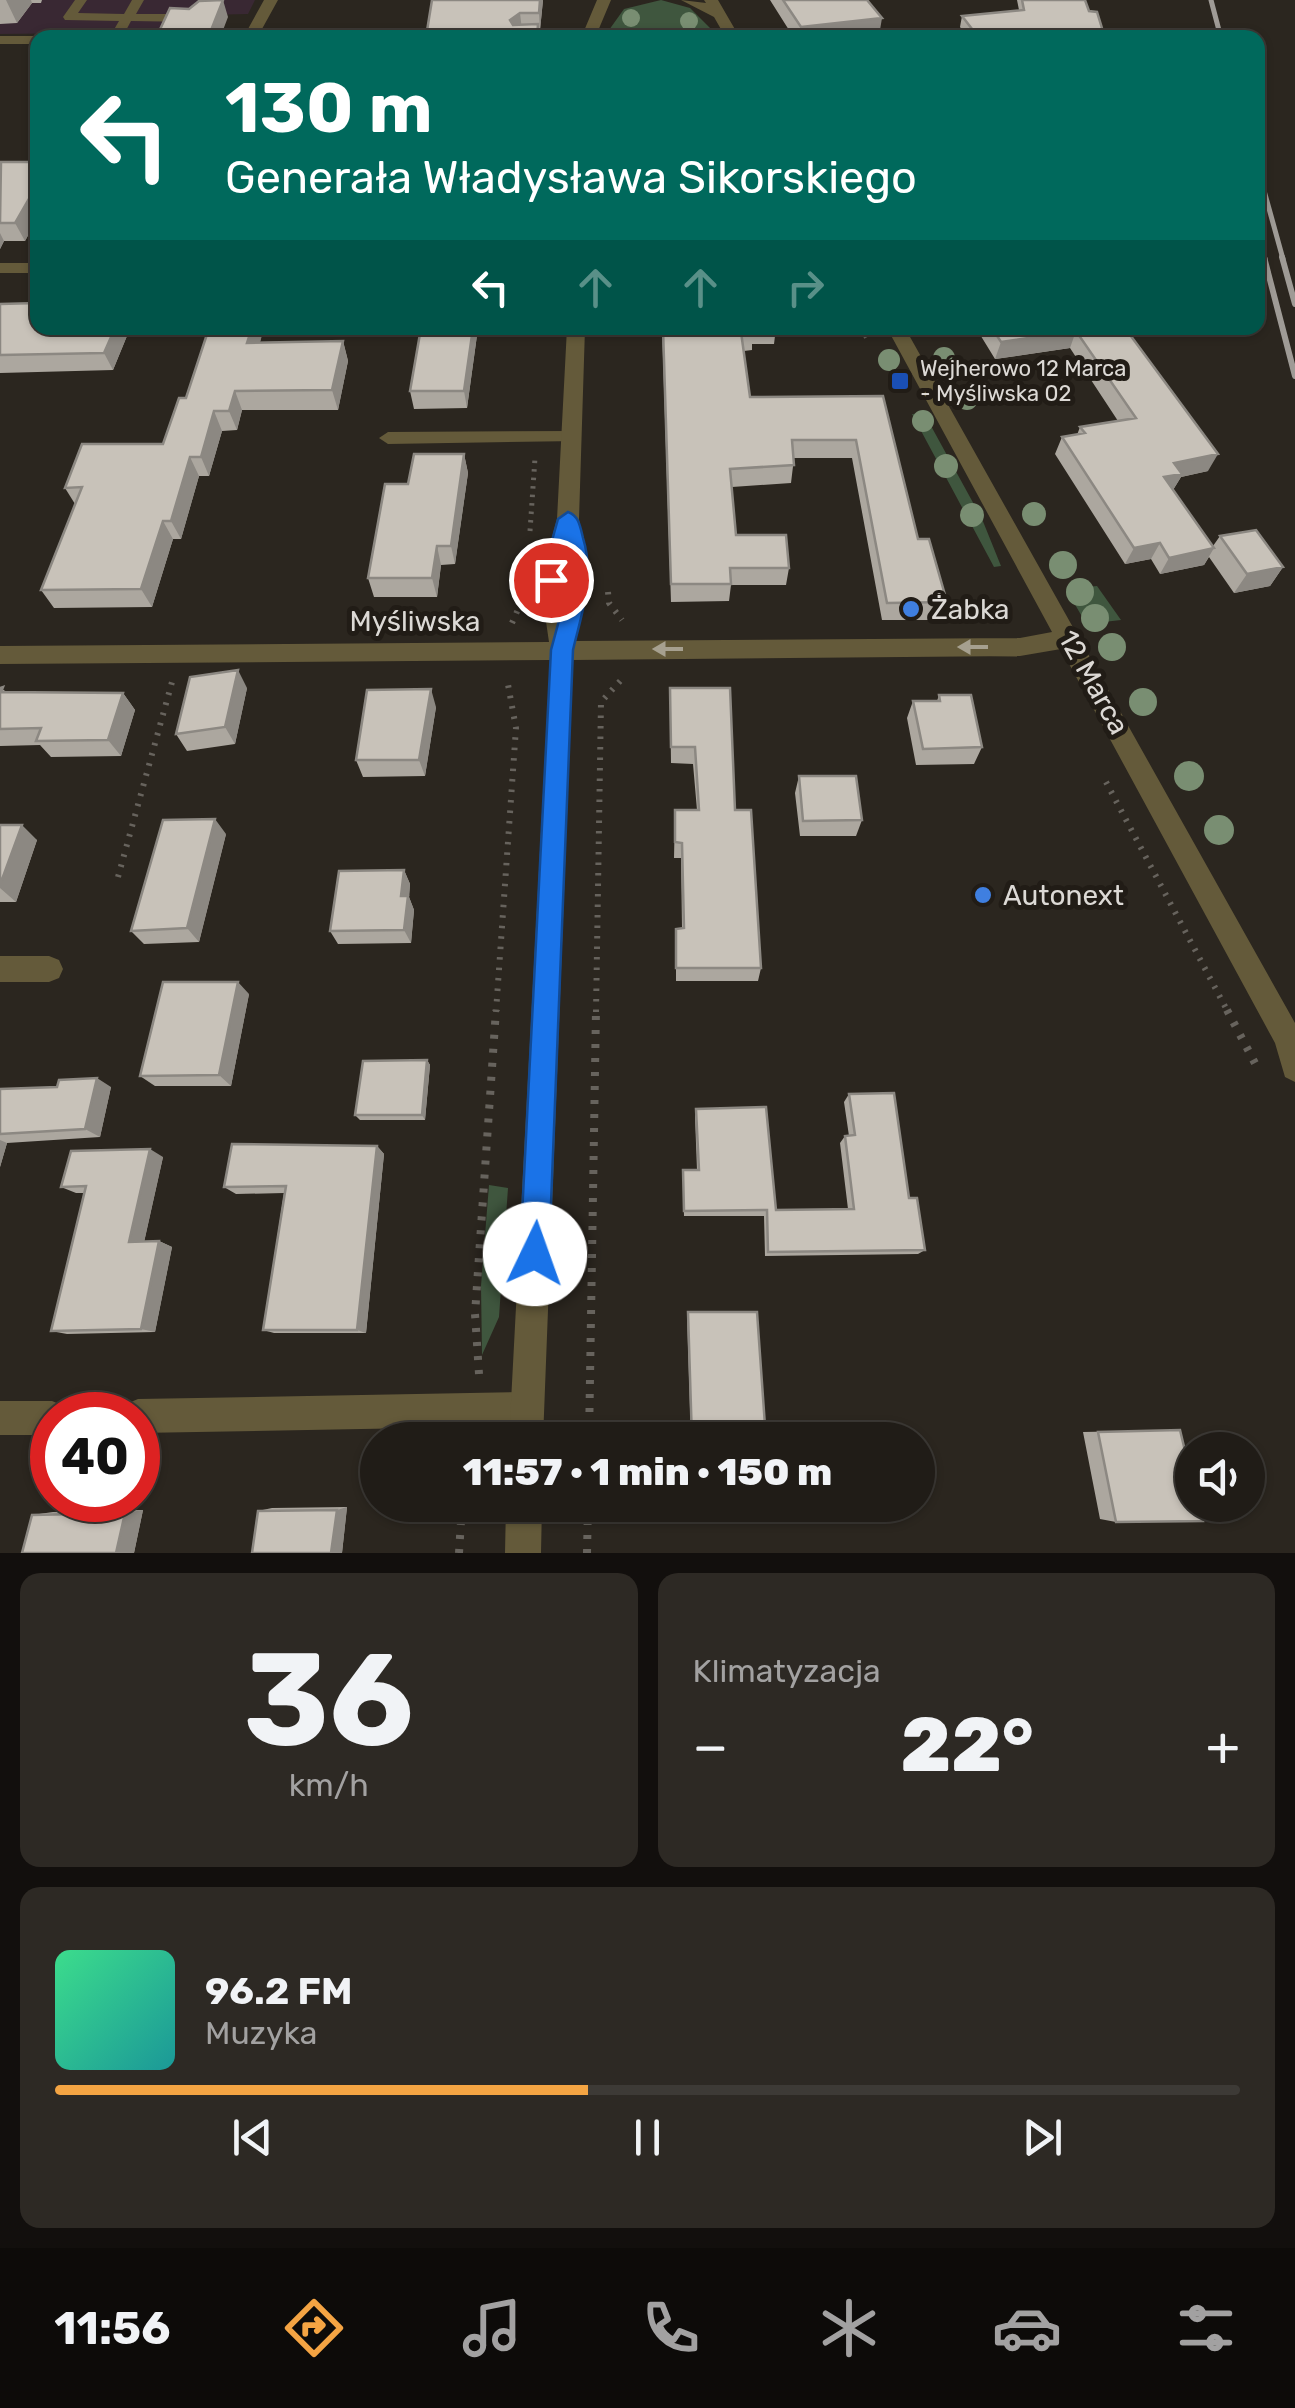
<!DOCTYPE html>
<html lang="pl">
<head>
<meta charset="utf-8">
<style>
	:root { --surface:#201c17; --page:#2d2924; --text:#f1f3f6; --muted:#a2a1a1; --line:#3d3a36; --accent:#f4a443 }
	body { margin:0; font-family:Rubik,sans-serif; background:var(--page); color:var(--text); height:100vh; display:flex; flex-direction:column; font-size:38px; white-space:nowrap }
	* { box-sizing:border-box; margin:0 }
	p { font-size:32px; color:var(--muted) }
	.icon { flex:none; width:55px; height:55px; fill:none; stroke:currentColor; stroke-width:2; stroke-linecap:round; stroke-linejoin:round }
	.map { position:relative; height:1553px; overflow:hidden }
	.sheet { display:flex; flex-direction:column; gap:20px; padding:20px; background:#120f0d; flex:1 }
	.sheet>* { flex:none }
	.top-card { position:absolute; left:30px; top:30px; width:1235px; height:305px; border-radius:20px; box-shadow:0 2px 8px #0004,0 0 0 2px var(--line); background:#00695c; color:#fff; overflow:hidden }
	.buttons { position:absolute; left:1175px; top:1432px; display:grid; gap:20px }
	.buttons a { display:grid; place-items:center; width:90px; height:90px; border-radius:50%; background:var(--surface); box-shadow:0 2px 8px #0004,0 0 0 2px var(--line); font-size:50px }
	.speed { position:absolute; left:30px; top:1392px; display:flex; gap:20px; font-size:50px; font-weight:700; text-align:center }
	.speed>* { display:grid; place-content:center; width:130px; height:130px; border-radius:50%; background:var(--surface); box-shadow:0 2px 8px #0004,0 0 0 2px var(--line); line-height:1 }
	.speed .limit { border:15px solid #d22; background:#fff; color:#111 }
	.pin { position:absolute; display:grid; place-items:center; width:85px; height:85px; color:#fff; margin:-42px; border:5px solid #fff; border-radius:50%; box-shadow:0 2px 10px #0007 }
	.me { position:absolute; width:110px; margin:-55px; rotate:3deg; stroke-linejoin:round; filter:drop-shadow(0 0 8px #0008) }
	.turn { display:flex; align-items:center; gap:35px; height:210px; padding:0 30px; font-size:45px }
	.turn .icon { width:130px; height:130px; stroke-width:2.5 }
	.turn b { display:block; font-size:70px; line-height:85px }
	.lanes { display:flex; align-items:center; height:95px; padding:0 30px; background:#0003; justify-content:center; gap:50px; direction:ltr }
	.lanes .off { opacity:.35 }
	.big { font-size:75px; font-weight:800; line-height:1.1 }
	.sheet .tile { flex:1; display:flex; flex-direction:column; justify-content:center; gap:15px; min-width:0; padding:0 35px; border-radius:20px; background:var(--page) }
	.sheet .dial { align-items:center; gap:0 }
	.dial b { font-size:130px; line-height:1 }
	.song { display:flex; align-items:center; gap:30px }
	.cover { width:120px; height:120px; border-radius:15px; background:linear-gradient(135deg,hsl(150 70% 55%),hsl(180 70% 35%)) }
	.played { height:10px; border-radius:5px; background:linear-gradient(90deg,var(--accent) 45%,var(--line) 45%) }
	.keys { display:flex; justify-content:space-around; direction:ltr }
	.heat { display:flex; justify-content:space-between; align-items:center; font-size:55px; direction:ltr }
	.sheet .tiles { flex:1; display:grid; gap:20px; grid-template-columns:1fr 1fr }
	.tile:last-child { grid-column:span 2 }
	.trip { position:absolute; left:360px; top:1422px; width:575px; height:100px; border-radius:50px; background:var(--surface); box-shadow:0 2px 8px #0004,0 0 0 2px var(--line); font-weight:800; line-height:100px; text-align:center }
	.dock { display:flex; height:160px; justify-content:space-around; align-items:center; background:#0d0b09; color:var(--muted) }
	.dock .icon { width:70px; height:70px }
	.dock .active { color:var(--accent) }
	.dock b { font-size:45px; color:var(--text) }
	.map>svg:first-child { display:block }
	.education { fill:#392833 }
	.green { fill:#3f563e }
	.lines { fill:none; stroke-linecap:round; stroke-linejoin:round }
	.path-far2 { stroke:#67635d; stroke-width:5; stroke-dasharray:2.5 6; stroke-linecap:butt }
	.path-far1 { stroke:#67635d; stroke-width:6; stroke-dasharray:2.5 8; stroke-linecap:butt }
	.path { stroke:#67635d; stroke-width:8; stroke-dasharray:4 10; stroke-linecap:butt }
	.service { fill:#645a3a; fill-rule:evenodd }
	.minor { fill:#645a3a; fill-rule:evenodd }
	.tertiary { fill:#645a3a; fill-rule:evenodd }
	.rail-far1 { stroke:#9f9b96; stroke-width:5 }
	.rail { stroke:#9f9b96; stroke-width:6 }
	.tree { fill:#798e72 }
	.wall { fill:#aca79f }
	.shaded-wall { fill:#8c8882 }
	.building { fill:#c8c2b9; stroke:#8c8882; stroke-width:2.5 }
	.oneway { fill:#a6a08f }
	.route { fill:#1a73e8; stroke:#114b97; stroke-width:2.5 }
	.transit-dot { fill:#1a4fb4; stroke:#211c16; stroke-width:4 }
	.shop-dot { fill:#3f7fe0; stroke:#211c16; stroke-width:4 }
	.labels { text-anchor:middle; stroke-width:10; stroke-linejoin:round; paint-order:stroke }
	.far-poi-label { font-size:22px; fill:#dcd9d5; stroke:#211c16; text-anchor:start }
	.poi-label { font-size:28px; fill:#dcd9d5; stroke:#211c16; text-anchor:start }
	.street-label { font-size:28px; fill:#dcd9d5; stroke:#211c16 }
</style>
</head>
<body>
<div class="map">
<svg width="1295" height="1553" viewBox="0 0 1295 1553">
	<rect width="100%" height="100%" fill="#2b261f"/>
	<path class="education" d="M0,0H255L248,14L206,15L196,33H144L136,28H107L94,33L0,34Z"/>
	<path class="green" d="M661,0L690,8L719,37H604L624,9Z
		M912,414L925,415L982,519L1001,566L994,567Z
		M1097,586L1121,620L1095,623L1084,620L1066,589Z
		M489,1185L508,1188L499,1317L482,1355L481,1286Z"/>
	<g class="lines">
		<path class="path-far2" d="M861,328L868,340
			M530,531L535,458"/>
		<path class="path-far1" d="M608,592L609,603L622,620
			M512,623L523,598
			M1106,782L1228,1012
			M118,877L172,682
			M496,1012L516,728L507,679
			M596,1012L601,702L622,679"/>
		<path class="path" d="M1227,1010L1257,1067
			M479,1374L475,1314L496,1010
			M589,1440L596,1010
			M459,1553L462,1505
			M587,1553L588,1505"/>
		<path class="service" d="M75,0H87L78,13L124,14L132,0H144L136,14H195L201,18L195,22L131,21L122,38H109L119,21L65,20L63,17Z
			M572,431L581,437L578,441L388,444L379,438L388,432Z"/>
		<path class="minor" d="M264,0H278L257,38H243Z
			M588,33L595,37L515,38L522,34Z
			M0,36H38L43,38H38V44H0Z
			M0,263H38V273H0Z
			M0,956H49L59,960L63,969L59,978L49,982H0Z
			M527,1392L539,1397L544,1409L539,1421L527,1426L138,1433V1415H121L126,1404L138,1399Z
			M0,1401H52L64,1406L68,1415H52V1435H0Z"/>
		<path class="tertiary" d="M597,0H611L595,38H581Z
			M681,0L706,3L704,0H718L740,38H726L714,17Z
			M567,328H585L579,519L588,580L576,641L1020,638L1052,632L887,328H905L1295,1023V1082L1285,1077L1275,1043L1061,649L1020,656L573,660L543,1440H509L550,660L0,664V646L549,642L540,581L557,519ZM566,566L564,594L562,581Z
			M506,1505H542L541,1553H505Z"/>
		<path class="rail-far1" d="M1211,0L1221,38
			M1258,169L1283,259
			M1258,233L1265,259"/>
		<path class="rail" d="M1264,257L1295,376
			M1282,257L1295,304"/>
	</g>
	<g class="tree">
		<circle cx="631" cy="18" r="9"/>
		<circle cx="689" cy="21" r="9"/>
		<circle cx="944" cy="358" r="11"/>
		<circle cx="889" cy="360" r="11"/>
		<circle cx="967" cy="399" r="11"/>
		<circle cx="923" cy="421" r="11"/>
		<circle cx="946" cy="466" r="12"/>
		<circle cx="1034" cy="514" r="12"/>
		<circle cx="972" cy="515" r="12"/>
		<circle cx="1063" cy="565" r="14"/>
		<circle cx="1080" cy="592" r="14"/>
		<circle cx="1095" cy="618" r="14"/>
		<circle cx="1112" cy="647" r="14"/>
		<circle cx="1143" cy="702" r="14"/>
		<circle cx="1189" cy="776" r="15"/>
		<circle cx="1219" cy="830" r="15"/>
	</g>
	<path class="wall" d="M0,0H42L41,3H32L17,23L0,24Z
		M543,0L540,30H538L539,38H401L426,37Z
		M770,0H867L879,36L863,38H794Z
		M1017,0H1085L1089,11L1105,38H968L960,27L962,16L1019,10Z
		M38,162V217L25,241H4L0,249V163Z
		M0,304L38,328H205L203,331H129L113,370L0,373Z
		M209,328H263L260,342L343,341L348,361L338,410H242L237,430L222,431L209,476H199L181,539H173L152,607L54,608L41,590L75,504L65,488L163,444L186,398Z
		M383,328H478L467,408L414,409L410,391L420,336H386Z
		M662,328H776L774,344H752V350L744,351L750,397L883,396L918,539L947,602L941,620H882L852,458H794L791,483L732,487L736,535L789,568L786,585H731L729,601L671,602Z
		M976,328H1125L1208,471L1181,477L1173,490L1213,546L1220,536L1283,567L1270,586L1234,593L1209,557L1204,565L1160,574L1151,559L1125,564L1055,454L1062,437L1077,435L1080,427L1118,421L1070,348L995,359Z
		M464,454L468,473L455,564L441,565L437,597H374L368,578L408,484Z
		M0,688L7,692L123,693L135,710L121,756L51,757L40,745L0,746Z
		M247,688L235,744L187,751L176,734Z
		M670,688L735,810L761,968L758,981H676V929L682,928L681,858H674L675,810H697L693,764L671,763Z
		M939,695L982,747L974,764L916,765L907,718L913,701H937Z
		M436,707L425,776L363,777L356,760Z
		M799,776L862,820L856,836H800L795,793Z
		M0,825L37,840L16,902H0Z
		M226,834L199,942L144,944L131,931Z
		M404,870L410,884L409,897L414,910L411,943L338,944L330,931Z
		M249,994L231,1086H155L140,1076Z
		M427,1060L430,1065L425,1120H360L355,1115Z
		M111,1087L100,1137L7,1143L0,1167V1089Z
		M849,1094L909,1198L925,1250L918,1254L765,1256L764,1216H684L683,1170H697L695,1117L696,1109L776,1210L848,1209L840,1143L845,1136H849L844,1102Z
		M377,1146L384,1154L366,1333H274L263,1330L284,1193L236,1194L224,1187Z
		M163,1157L144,1242L159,1241L172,1247L155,1332L67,1334L51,1331L84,1193H76L61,1187Z
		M688,1312L766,1440H691L687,1316Z
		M1180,1430L1116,1522L1100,1519L1083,1432Z
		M347,1507L342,1553L258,1511L272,1508Z
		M143,1510L134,1553L32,1515L53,1512Z"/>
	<path class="shaded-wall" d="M6,0H31L32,3L17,23Z
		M223,0L228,17L220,38H208Z
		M540,0H543L540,30L539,13Z
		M520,13L522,30L511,37L510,20Z
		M882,18L879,36L863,38H800L801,27Z
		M38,183V217L25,241L15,223Z
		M0,233L4,241L0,249Z
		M115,328H128L129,331L113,370L104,353Z
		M252,328H263L264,329L254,362L247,343Z
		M473,328H478L467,408L464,391Z
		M1076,331L1070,348L995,359L1001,342Z
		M343,341L348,361L338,410L332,390Z
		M235,391L242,410L237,430L229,411Z
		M214,411L222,431L209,476L201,457Z
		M464,454L468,473L455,564L451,546Z
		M1218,454L1208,471L1181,477L1173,490L1155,494L1174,463Z
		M190,457L199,476L181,539L171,521Z
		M163,521L173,539L152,607L141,589Z
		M1160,543L1151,559L1125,564L1134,548Z
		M437,546L441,565L437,597L432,578Z
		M1214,548L1204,565L1160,574L1169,558Z
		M1283,567L1270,586L1234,593L1247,574Z
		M238,670L247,688L235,744L225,727Z
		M431,689L436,707L425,776L419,760Z
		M123,693L135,710L121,756L108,740Z
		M215,819L226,834L199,942L187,928Z
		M22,825L37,840L16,902L0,888V885Z
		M404,870L410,884L409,897L414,910L411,943L404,930L401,896Z
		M238,982L249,994L231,1086L219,1075Z
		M427,1060L430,1065L425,1120L422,1115Z
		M97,1078L111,1087L100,1137L85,1129Z
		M0,1140L7,1143L0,1167Z
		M377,1146L384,1154L366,1333L357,1330Z
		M150,1149L163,1157L143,1247L129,1242Z
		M159,1241L172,1247L155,1332L141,1329Z
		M347,1507L342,1553H331L337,1510Z
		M143,1510L134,1553H116L125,1513Z"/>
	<path class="building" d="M223,0L208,38H156L170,8L189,9L199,1Z
		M432,0H540L539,13H520L510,20L513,25L538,24L537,38H401L426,37Z
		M783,0H867L882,18L801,27Z
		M1022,0H1085L1089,11L1097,12L1105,38H979L962,16L1024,10Z
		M1,162H38V183L15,223H0Z
		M38,303V328H115L104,353L0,355V304Z
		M209,328H252L247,343L343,341L332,390L235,391L229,411H214L201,457H190L171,521H163L141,589L41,590L82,487L65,488L82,444H163L179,398H186Z
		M421,328H473L464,391H410Z
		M663,328H753L754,332H741L750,397L883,396L918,539H929L947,602L887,603L856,440H792L794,465L730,469L736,535H786L789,568H730L731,584H671Z
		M992,328H1125L1218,454L1174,463L1182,474L1164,477L1214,548L1169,558L1160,543L1134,548L1062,437L1085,433L1080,427L1136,418L1076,331L1001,342Z
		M414,454H464L451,546H437L432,578H368L385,484H408Z
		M1256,530L1283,567L1247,574L1220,536Z
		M238,670L225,727L176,734L190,677Z
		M3,687L1,692L123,693L108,740L36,741L41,728L0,729V688Z
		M670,688H730L735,810H751L761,968H676V929L684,928L682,843L675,842V810H699L695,747H671Z
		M431,689L419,760H356L367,690Z
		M939,695H971L982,747L923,749L913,701H940Z
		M799,776H856L862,820L803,821Z
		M215,819L187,928L131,931L163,820Z
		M0,825H22L0,885Z
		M404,870L401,896H408L404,930L330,931L339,871Z
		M163,982H238L219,1075L140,1076Z
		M427,1060L422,1115H355L363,1061Z
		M97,1078L85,1129L0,1134V1089L57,1087L59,1080Z
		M894,1093L909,1198H917L925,1250L768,1252L767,1210L684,1211L683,1170H699L696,1109L766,1107L776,1210L854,1209L845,1136L855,1135L849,1094Z
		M232,1144L377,1146L357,1330H263L286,1186L224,1187Z
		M150,1149L129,1242L159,1241L141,1329L51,1331L86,1186L61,1187L71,1151Z
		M688,1312H757L766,1440H692Z
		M1180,1430L1192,1480V1505H1199L1203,1521L1116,1522L1098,1432Z
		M337,1510L331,1553H252L258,1511Z
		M125,1513L116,1553H22L32,1515Z"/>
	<defs><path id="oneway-solid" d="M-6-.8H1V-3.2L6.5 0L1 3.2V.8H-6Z" transform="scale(2.5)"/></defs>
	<g class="oneway">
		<use href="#oneway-solid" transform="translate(973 647) rotate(180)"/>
		<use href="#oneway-solid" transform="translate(668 649) rotate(180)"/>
	</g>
	<path class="route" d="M568,512C579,516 580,526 583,538C595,577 582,612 573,650L549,1254L545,1265L535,1269L524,1265L520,1254L551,650L570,580L568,553L558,586L551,588L541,580L558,519Z"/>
	<rect class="transit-dot" x="890" y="371" width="20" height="20" rx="5"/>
	<g class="shop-dot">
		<circle cx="911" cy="609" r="10"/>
		<circle cx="983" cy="895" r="10"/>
	</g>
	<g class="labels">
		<g class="far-poi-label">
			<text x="920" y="376">Wejherowo 12 Marca<tspan x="920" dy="25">- Myśliwska 02</tspan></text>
		</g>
		<g class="poi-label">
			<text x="931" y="619">Żabka</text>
			<text x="1003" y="905">Autonext</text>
		</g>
		<g class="street-label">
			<text x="415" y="631">Myśliwska</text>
			<text transform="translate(1094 682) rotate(61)" y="10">12 Marca</text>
		</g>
	</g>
</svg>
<div class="buttons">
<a><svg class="icon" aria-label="sound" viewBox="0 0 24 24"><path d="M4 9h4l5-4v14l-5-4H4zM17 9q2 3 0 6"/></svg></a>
</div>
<div class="speed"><div class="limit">40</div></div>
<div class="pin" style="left:551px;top:580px;background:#d93025"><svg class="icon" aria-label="arrive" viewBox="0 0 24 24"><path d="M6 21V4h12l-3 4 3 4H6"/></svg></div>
<svg class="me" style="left:535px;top:1254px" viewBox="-20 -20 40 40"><circle r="19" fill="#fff"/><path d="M0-13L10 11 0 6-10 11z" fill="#1a73e8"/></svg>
<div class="trip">11:57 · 1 min · 150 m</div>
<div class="top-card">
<div class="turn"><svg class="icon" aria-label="left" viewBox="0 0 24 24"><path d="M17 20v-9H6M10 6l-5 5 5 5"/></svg><div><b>130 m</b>Generała Władysława Sikorskiego</div></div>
<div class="lanes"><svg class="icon" aria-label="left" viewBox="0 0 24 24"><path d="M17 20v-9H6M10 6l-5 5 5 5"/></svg><svg class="icon off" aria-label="ahead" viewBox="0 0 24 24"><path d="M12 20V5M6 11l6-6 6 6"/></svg><svg class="icon off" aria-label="ahead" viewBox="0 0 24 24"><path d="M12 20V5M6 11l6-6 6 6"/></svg><svg class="icon off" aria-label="right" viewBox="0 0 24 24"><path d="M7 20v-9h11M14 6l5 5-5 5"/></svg></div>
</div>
</div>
<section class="sheet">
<div class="tiles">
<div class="tile dial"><b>36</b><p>km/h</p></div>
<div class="tile"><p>Klimatyzacja</p>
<div class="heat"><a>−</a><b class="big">22°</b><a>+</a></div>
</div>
<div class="tile">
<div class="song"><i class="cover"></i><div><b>96.2 FM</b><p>Muzyka</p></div></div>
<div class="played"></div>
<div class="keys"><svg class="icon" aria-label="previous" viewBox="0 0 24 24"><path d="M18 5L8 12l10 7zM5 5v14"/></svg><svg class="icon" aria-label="pause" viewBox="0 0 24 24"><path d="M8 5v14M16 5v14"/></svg><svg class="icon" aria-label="next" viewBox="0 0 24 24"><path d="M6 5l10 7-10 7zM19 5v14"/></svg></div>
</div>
</div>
</section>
<nav class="dock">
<b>11:56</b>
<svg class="icon active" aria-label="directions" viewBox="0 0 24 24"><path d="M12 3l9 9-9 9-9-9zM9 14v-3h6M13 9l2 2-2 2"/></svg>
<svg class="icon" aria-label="music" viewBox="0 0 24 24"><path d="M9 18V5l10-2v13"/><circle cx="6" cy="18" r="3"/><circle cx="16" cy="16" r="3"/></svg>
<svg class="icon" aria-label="phone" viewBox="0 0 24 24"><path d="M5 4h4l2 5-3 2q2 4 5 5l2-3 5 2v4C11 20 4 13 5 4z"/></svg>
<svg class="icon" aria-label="climate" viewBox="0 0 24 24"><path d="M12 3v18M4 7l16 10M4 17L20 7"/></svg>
<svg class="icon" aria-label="car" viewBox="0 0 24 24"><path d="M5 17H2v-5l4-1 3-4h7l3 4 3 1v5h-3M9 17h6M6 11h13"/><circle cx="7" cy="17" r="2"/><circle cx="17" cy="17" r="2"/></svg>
<svg class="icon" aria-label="filters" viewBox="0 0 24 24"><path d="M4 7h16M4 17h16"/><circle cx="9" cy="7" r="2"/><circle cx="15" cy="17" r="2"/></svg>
</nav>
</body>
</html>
